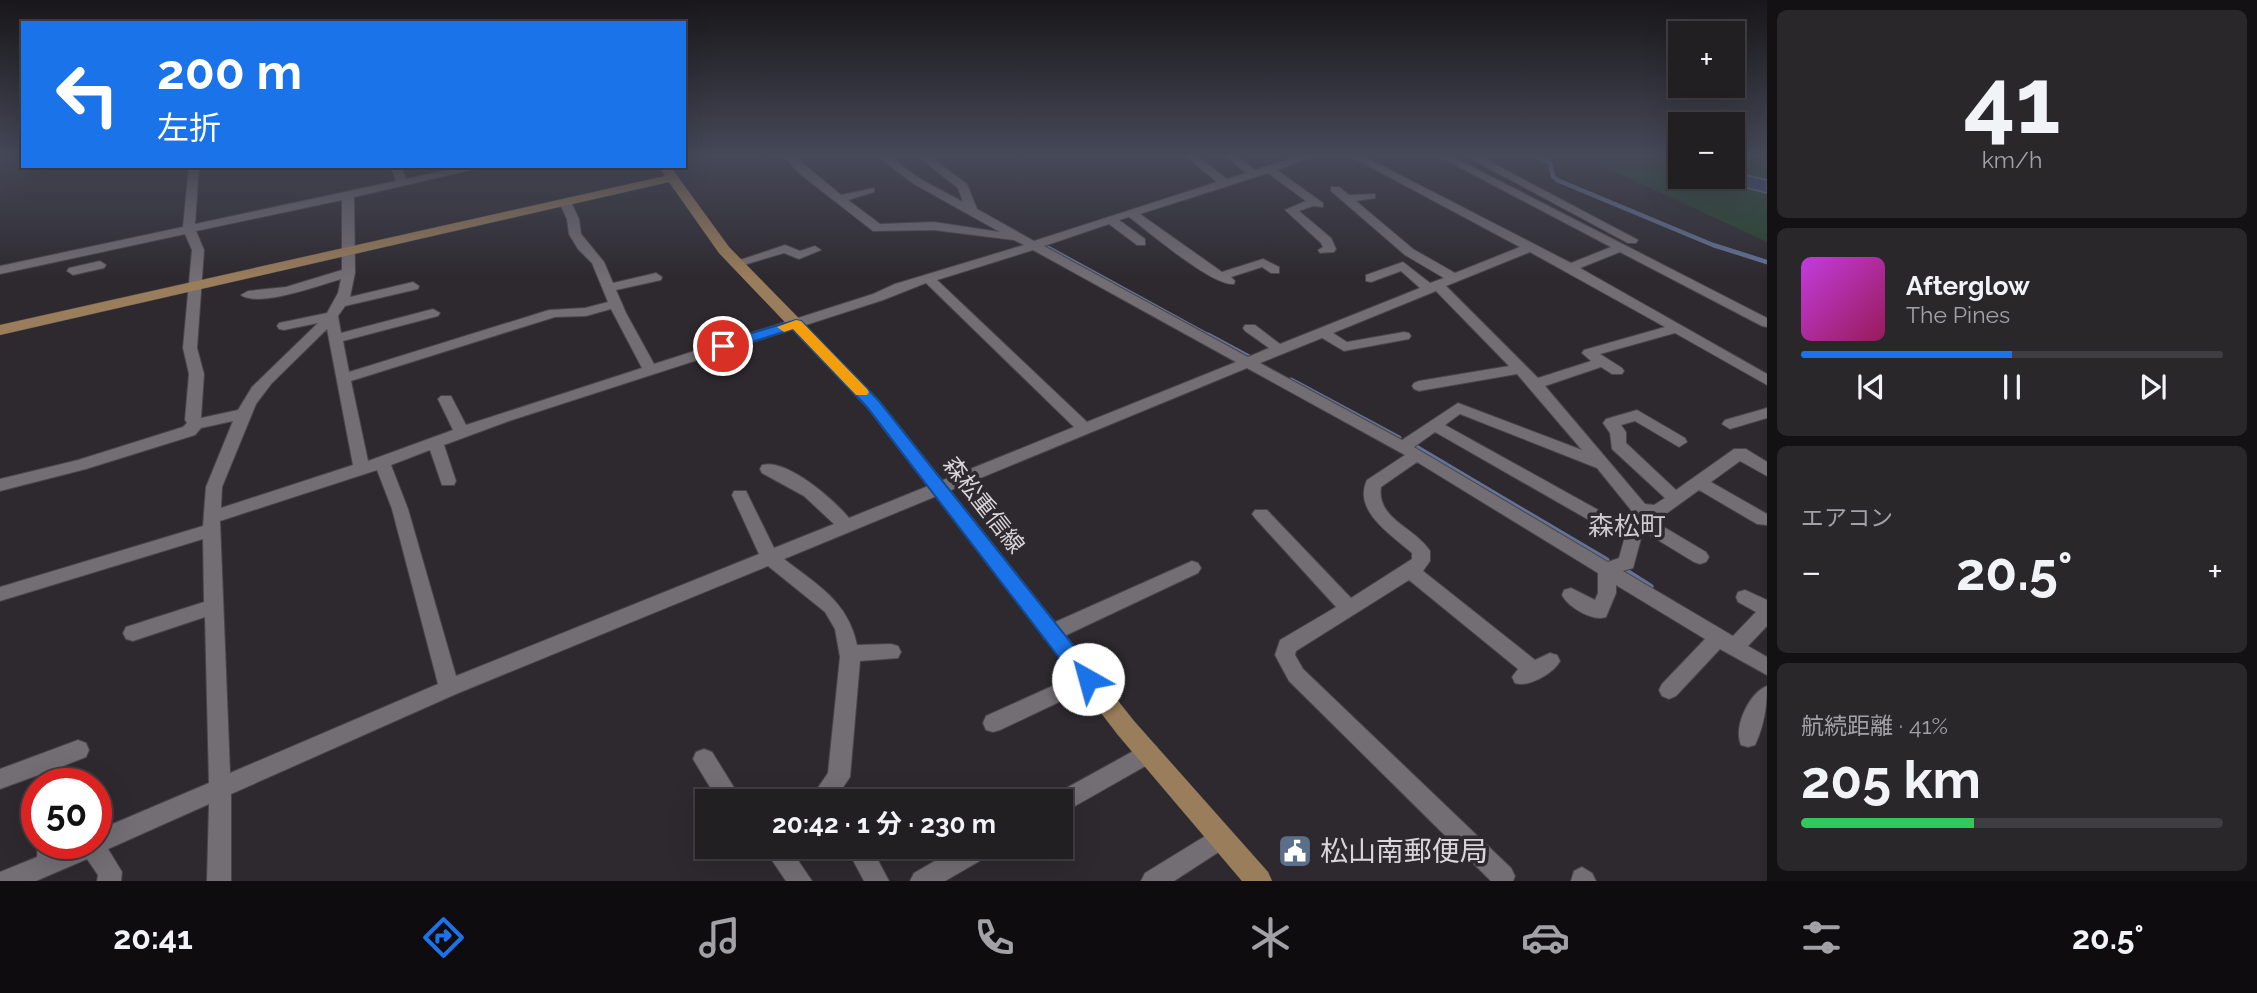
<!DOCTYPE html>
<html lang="ja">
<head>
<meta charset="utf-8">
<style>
	:root { --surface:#221f23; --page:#2a272b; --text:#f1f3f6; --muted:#a2a2a6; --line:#3f3d41; --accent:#1a73e8 }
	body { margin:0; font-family:Raleway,"Noto Sans JP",sans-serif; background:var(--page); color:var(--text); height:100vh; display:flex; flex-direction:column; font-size:26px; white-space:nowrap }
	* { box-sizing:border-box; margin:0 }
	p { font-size:23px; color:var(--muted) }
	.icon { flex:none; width:38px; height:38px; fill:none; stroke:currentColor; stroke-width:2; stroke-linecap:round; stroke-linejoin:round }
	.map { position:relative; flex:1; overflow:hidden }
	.details { display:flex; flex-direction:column; gap:10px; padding:10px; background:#131113; width:490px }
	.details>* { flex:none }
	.top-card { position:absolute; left:21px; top:21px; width:665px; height:147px; border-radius:0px; box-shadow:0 7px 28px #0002,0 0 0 2px var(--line); background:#1a73e8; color:#fff; overflow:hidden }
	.buttons { position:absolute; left:1668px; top:21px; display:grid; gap:14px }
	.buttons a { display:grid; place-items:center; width:77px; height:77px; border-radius:0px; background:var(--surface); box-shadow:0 7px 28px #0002,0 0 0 2px var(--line); font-size:35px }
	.speed { position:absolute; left:21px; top:768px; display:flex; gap:14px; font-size:35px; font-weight:700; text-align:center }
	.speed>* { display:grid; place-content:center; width:91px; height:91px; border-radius:50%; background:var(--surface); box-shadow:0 7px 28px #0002,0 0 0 2px var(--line); line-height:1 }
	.speed .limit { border:10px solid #d22; background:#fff; color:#111 }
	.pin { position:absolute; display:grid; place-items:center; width:60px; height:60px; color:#fff; margin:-30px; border:4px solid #fff; border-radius:50%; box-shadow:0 2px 7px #0007 }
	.me { position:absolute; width:77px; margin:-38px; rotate:322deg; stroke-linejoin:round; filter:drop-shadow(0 0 5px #0008) }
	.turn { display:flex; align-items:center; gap:24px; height:147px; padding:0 21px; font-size:32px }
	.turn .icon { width:91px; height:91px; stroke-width:2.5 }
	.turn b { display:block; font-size:49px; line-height:60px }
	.big { font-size:52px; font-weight:700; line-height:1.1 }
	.details .tile { flex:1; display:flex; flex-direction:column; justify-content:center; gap:10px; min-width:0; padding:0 24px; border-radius:10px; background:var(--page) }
	.details .dial { align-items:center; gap:0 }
	.dial b { font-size:91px; line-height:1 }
	.song { display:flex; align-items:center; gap:21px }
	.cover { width:84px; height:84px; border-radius:10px; background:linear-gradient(135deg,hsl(290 70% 55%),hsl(330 70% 35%)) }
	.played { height:7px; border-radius:4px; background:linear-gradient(90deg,var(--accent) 50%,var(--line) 50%) }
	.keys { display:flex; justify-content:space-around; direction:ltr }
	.heat { display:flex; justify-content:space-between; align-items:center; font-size:38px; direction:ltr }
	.charge { height:10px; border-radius:5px; background:linear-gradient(90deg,#34c759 41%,var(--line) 0) }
	.trip { position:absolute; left:695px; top:789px; width:378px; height:70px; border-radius:0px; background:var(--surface); box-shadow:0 7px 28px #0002,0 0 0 2px var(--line); font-weight:700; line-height:70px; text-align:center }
	.tab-bar { display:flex; height:112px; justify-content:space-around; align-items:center; background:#0e0c0e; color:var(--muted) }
	.tab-bar .icon { width:49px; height:49px }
	.tab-bar .current { color:var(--accent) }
	.tab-bar b { font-size:32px; color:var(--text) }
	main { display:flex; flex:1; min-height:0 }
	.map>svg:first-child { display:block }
	.green { fill:#25452c }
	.water { fill:#324876; stroke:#647294; stroke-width:2 }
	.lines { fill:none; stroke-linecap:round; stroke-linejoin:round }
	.stream-far2 { stroke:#647294; stroke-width:4.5 }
	.stream-far1 { stroke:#647294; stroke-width:5 }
	.stream { stroke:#647294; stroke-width:7 }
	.street-casing { stroke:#494549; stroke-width:2 }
	.secondary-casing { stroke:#494549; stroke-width:1 }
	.street { fill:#736d74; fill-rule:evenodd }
	.secondary { fill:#9a7d5a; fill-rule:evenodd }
	.route { fill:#1a73e8; stroke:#114b97; stroke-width:2 }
	.slow { fill:#f59e0b }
	.labels { text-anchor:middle; stroke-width:7; stroke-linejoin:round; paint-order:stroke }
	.street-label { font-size:23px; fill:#d9d5d9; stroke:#2e292f }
	.quarter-label { font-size:26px; fill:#d0c9d1; stroke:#2e292f }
	.near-poi-label { font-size:28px; fill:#d9d5d9; stroke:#2e292f; text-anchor:start }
</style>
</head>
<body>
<main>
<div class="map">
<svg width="1767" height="881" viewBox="0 0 1767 881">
	<rect width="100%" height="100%" fill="#2e292f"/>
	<path class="green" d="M1579,155H1680V177H1732L1733,155L1767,158V242Z"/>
	<path class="water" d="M1733,172L1767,180V193L1704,177H1732Z"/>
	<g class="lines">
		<path class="stream-far2" d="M1534,155L1550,163L1553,176L1557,180L1713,245L1767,262
			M1043,245L1211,337"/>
		<path class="stream-far1" d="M1208,335L1249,357
			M1291,380L1399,438
			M1416,447L1607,560
			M1623,570L1628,573"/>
		<path class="stream" d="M1625,571L1650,587"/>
		<g class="street-casing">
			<path id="street" d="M782,155H793L841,195L874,188V192L848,200L880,224L934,222L1000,232L914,184L875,155H887L922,180L963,202L958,188L916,155H928L967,184L977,209L1034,241L1217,182L1184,155H1196L1227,179L1246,173L1224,155H1236L1255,170L1302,155H1318L1277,170L1323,203V207L1313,206L1299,211L1331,238L1336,249L1334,252L1320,253L1318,250L1323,247L1321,243L1285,210L1306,201L1268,173L1140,214L1222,272L1263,259L1279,267V273H1271L1262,267L1231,277L1235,281L1234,284C1213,287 1148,231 1129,217L1119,220L1145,239V245H1137L1109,224L1044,246L1248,357L1269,348L1245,331L1243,328L1245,325H1255L1280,344L1420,288L1401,271L1371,282L1366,281V275L1403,262L1430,283L1444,278L1405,255L1331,191V187H1339L1349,195L1375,194V198L1356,201L1413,249L1455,273L1520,247L1348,155H1361L1571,263L1611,247L1436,155H1449L1767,318V327L1762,326L1620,252L1580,268L1767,374V385L1675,333L1600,354L1622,368L1624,371L1622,374H1612L1601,367L1545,386L1645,504L1654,505L1665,498L1612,449L1610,433L1603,423L1606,419L1637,410L1685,438L1687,442L1679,447L1635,421L1621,425L1626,432V443L1676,490L1734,449H1746L1767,462V476L1740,461L1711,482L1767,514V525L1757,524L1699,490L1663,516L1647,517L1706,552L1709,557L1706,562L1700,564L1694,562L1643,531L1633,568L1623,571L1733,636L1756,612L1738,602L1736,597L1738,592L1745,590L1767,600V626L1748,646L1767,657V675L1720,649L1676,696L1669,699L1662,696L1659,690L1662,684L1705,639L1616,585V593L1606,617C1593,622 1568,607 1562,595L1564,590L1571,588L1595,600L1598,593V573L1417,462L1381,487C1376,519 1416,528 1430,551V561L1423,571L1535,660L1550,653L1557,655L1560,661C1554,673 1528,688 1515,683L1512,677L1518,669L1409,580L1296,651L1295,655L1303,669L1511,868L1515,876L1513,881H1491L1289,681L1275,655L1280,640L1336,607L1255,518L1252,514L1255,510H1267L1351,598L1412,559V553C1393,536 1352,511 1367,480L1405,455L1247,368L784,559C817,585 848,601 857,645L891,644L898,646L901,652L898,658L860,661L850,777L833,802H808L828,773L840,657L835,629L825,612L768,566L456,694L231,794V881H207L209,804L108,849L122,872L121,881H97L98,875L87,859L36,881H0V872L37,857L38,844H60V847L68,844H96V831L209,783L205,617L133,641L126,639L123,633L126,627L204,602L203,539L0,601V587L203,526L206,487L233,421L201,428L195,435L86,469L0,491V479L78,460L183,427L187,423L185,420L189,374L183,348L192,250L185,234L0,274V266L183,227L189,166H199L195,224L396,181L390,166H401L406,179L467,166H488L354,197L355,273L350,297L413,282L419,286L418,289L345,306L338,316L341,333L433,309L440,313L438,316L343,341L349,372L549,310L585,308L608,302L592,263L578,249L569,234L567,219L559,202L565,199L571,202L579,219L581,234L604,262L613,283L656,273L662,277L661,280L616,290L626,313L654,364L873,294L895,284L1024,245L1014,240L934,230L873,231L800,174ZM342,200V270L286,287L248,291L241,295C258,308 321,285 341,279L338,293L327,313L279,323L277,326L279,329L284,330L318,323L252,387L238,410L201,418L204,374L197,348L204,250L196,231ZM1033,250L1236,362L1087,422L937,280ZM1530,252L1665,327L1584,350L1582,353L1591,361L1538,378L1446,286ZM926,283L1074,427L849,518C834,500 787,458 762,465L760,469L762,473L804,496L834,524L774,548L746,491H734L732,495L759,554L456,676L408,509L391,465L430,450L442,485H454L456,481L444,445L509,421L883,300ZM1436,291L1509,366L1419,381L1414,383L1412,386L1414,389L1419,391L1517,374L1582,450L1458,403L1402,440L1260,363L1322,338L1344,351L1409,339L1411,336L1409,333L1404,332L1347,342L1333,333ZM611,309L642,368L466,425L451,396H441L438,399L453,430L368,461L351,381L555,317L586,316ZM327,329L353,465L221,508L222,487L256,404L272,383ZM1460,414L1597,468L1631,510L1627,526L1445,425ZM1435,432L1624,540L1619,558L1608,562L1414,447ZM377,470L392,509L438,684L230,773L220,521Z
				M1464,155H1477L1638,240L1636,243H1628Z
				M785,245L800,251L815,246L821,250L799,259L784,253L737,267L731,263Z
				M100,261L106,265L104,268L73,275L67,271L69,268Z
				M1767,408V418L1730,429L1722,424L1725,420Z
				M1192,561L1198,563L1201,568L1198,573L1058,639L1051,641L1044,639L1041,633L1044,627Z
				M1088,670L1095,673L1098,679L1095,685L1000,730L993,732L986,730L983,723L986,716Z
				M1767,686C1767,707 1764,726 1755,745L1748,747L1741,745C1733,727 1749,693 1767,686Z
				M78,740L86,743L89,750L86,757L63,766L62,784H40L41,774L0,789V769Z
				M1148,743L1156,746L1159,753L1156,760L1068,810L1060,813V802H1050L1052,796Z
				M704,749L712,752L743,802H719L693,759L696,752Z
				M1220,827L1228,830L1231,838L1228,846L1174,881H1141L1145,873Z
				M763,847H789L812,881H786Z
				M846,847H871L889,881H864Z
				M959,847H994L990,855L945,881H910L914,873Z
				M1582,867L1592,873L1596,881H1571L1574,871Z"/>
		</g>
		<g class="secondary-casing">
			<path id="secondary" d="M658,166H670L729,247L879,400L1134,721L1268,872L1272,881H1242L1118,735L867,408L719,253L669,182L0,335V325L665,176Z"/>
		</g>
		<use href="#street" class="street"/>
		<use href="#secondary" class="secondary"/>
	</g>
	<linearGradient id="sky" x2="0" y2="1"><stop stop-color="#19171a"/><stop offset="0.56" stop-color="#464958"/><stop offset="1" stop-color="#464958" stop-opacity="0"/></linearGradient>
	<rect width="1767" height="278" fill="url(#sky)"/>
	<path class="route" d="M796,320L801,321L878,400L1095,673L1098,679L1095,685L1088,688L1080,685L867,407L793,329L723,351L716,346L718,343Z"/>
	<path class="slow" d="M796,320L801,321L867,389L869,392L867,395H856L793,329L784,332L777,327Z"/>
	<defs>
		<g id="civic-square" transform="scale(1.75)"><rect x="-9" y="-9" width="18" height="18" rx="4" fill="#5c6f8a" stroke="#2e292f"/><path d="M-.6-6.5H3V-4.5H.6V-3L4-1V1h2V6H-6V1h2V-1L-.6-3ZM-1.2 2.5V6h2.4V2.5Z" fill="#fff"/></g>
	</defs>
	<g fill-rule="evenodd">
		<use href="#civic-square" x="1295" y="851"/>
	</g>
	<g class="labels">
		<g class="street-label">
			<text transform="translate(984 505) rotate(52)" y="8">森松重信線</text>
		</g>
		<g class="quarter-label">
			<text x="1627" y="535">森松町</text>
		</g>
		<g class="near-poi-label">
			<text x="1320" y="861">松山南郵便局</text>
		</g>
	</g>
</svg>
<div class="buttons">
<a>+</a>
<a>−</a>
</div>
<div class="speed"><div class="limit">50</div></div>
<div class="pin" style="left:723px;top:346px;background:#d93025"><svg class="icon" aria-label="arrive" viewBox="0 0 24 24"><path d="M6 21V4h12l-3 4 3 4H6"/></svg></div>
<svg class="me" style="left:1088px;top:679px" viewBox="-20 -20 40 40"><circle r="19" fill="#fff"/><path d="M0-13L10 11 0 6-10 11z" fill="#1a73e8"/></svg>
<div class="trip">20:42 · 1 分 · 230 m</div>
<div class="top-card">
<div class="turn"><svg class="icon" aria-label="left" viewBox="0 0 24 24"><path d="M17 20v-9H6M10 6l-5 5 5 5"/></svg><div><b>200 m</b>左折</div></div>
</div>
</div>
<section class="details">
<div class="tile dial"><b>41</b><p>km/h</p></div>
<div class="tile">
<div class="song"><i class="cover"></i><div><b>Afterglow</b><p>The Pines</p></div></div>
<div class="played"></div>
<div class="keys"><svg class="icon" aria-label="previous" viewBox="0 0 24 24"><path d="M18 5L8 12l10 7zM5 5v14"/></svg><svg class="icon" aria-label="pause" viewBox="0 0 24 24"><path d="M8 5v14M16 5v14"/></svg><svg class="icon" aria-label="next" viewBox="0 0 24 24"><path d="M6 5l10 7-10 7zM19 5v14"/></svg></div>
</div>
<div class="tile"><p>エアコン</p>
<div class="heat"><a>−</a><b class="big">20.5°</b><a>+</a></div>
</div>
<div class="tile"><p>航続距離 · 41%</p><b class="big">205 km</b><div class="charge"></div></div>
</section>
</main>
<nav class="tab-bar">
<b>20:41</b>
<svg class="icon current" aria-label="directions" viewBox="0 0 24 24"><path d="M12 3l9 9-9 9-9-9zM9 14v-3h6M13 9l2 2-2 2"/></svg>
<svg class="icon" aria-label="music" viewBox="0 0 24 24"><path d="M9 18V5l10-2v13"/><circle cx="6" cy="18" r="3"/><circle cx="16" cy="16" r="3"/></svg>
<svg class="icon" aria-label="phone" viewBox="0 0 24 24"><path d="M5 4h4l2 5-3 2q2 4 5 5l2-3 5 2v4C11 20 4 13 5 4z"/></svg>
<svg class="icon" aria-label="climate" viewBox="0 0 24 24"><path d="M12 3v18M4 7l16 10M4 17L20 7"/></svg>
<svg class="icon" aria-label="car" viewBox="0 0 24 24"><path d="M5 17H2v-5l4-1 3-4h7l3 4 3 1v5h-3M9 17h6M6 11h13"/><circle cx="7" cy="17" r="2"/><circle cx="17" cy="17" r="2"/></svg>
<svg class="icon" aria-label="filters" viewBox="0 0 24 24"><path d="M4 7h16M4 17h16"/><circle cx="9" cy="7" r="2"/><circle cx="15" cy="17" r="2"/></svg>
<b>20.5°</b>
</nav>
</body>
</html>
